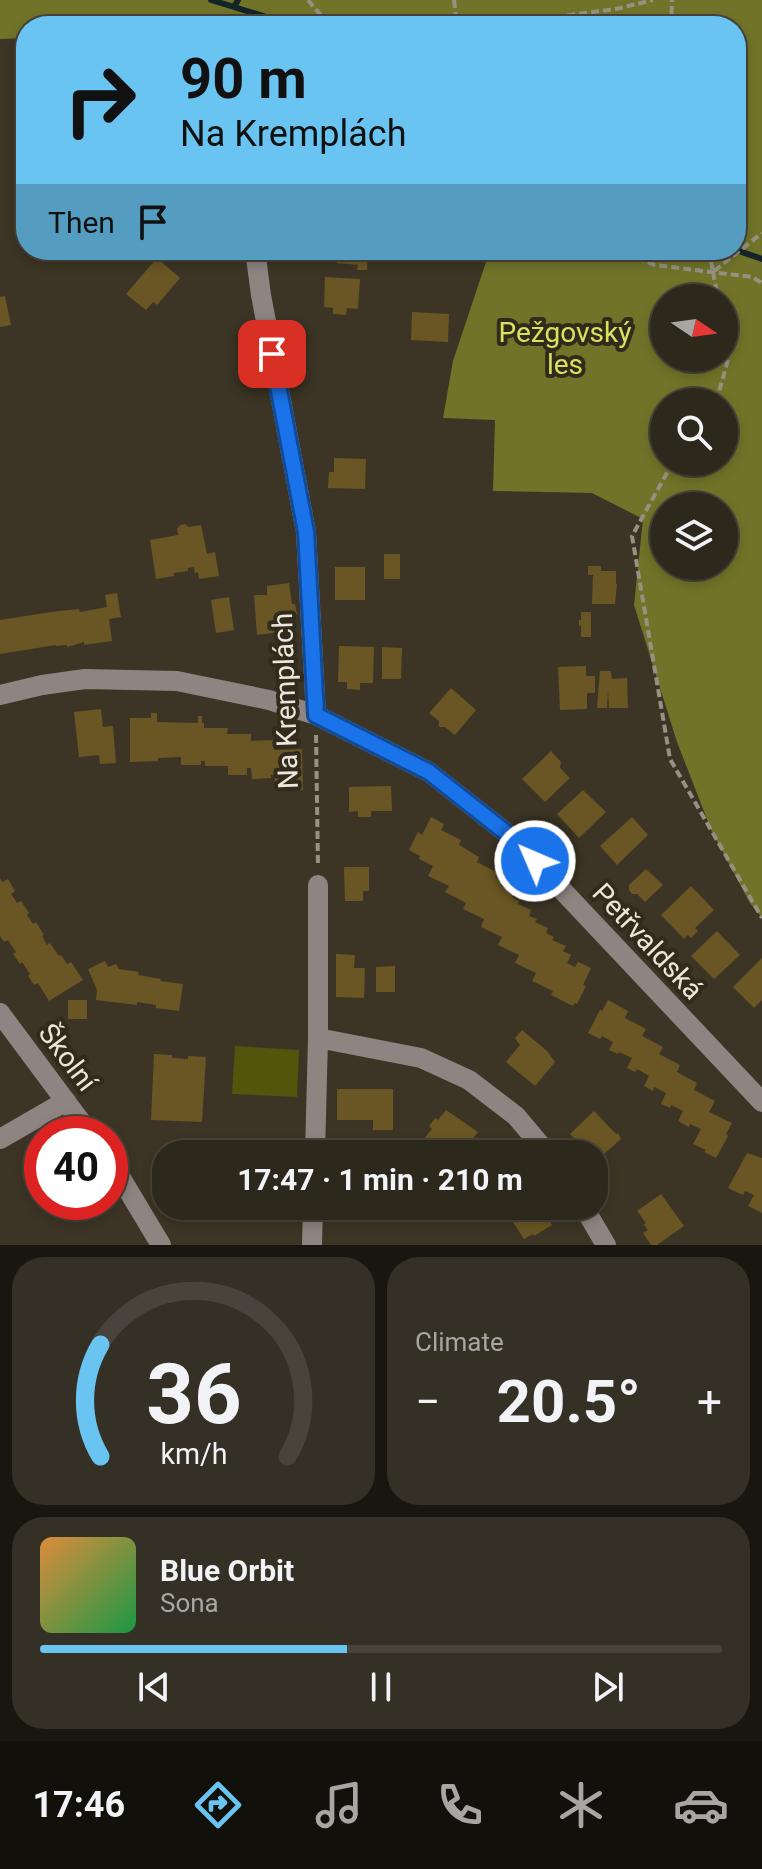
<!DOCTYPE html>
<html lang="en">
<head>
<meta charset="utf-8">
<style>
	:root { --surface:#2d281c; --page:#353025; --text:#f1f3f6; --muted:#a7a6a3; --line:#48443b; --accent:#69c4f1 }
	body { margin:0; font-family:Roboto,sans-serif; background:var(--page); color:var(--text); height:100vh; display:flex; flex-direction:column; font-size:30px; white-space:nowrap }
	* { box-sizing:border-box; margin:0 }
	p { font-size:26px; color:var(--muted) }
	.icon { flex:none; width:44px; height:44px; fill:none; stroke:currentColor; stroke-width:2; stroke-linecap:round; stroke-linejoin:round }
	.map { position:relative; height:1245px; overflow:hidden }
	.side { display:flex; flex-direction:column; gap:12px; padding:12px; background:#19160f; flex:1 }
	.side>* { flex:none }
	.top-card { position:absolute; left:16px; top:16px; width:730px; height:244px; border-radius:32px; box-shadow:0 4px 12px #0003,0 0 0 2px var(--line); background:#69c4f1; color:#111; overflow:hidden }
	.needle { width:52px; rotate:103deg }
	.buttons { position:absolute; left:650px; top:284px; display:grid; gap:16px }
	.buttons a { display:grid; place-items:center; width:88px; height:88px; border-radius:50%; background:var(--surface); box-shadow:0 4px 12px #0003,0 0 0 2px var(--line); font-size:40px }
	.speed { position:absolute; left:24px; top:1116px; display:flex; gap:16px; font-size:40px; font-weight:700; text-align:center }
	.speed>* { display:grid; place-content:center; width:104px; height:104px; border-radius:50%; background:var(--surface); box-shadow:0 4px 12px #0003,0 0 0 2px var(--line); line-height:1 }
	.speed .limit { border:12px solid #d22; background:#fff; color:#111 }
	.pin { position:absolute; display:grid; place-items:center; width:68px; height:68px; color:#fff; margin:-34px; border-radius:16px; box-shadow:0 4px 12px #0006 }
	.me { position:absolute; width:88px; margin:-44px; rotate:315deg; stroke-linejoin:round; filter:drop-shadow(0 0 6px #0008) }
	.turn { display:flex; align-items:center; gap:28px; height:168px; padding:0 32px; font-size:36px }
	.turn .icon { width:104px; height:104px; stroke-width:2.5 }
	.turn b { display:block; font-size:56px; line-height:68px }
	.then { display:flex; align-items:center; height:76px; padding:0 32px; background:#0003; gap:16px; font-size:30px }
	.big { font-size:60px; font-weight:700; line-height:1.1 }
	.side .widget { flex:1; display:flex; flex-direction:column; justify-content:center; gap:12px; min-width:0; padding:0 28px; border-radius:32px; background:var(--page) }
	.side .dial { align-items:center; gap:0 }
	.dial svg { height:208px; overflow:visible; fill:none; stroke:var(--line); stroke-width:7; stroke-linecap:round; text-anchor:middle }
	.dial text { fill:var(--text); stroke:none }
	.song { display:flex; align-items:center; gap:24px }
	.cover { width:96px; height:96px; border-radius:12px; background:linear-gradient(135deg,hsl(30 70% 55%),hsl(140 70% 35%)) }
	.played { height:8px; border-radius:4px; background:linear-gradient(90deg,var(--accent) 45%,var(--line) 45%) }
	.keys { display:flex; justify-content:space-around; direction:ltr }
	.heat { display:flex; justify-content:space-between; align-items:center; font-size:44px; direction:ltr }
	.side .tiles { flex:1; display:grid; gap:12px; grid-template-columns:1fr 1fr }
	.widget:last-child { grid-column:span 2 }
	.trip { position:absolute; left:152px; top:1140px; width:456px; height:80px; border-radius:32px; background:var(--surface); box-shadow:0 4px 12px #0003,0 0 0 2px var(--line); font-weight:700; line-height:80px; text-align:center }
	.tab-bar { display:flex; height:128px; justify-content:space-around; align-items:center; background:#12100b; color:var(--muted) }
	.tab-bar .icon { width:56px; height:56px }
	.tab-bar .on { color:var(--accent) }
	.tab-bar b { font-size:36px; color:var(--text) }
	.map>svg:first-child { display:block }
	.green { fill:#53550d }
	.forest { fill:#707328; fill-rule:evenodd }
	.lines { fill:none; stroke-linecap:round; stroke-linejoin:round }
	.stream { stroke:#14252a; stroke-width:6 }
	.building { fill:#695624 }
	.path { stroke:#979184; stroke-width:4; stroke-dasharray:8 4; stroke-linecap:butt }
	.minor { stroke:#8e8482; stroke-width:20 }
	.route-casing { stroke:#114b97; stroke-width:20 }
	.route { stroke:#1a73e8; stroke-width:14 }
	.labels { text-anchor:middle; stroke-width:8; stroke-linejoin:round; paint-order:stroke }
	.park-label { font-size:28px; fill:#dbe05e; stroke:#322b1c }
	.street-label { font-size:28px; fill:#ebe7dd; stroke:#322b1c }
</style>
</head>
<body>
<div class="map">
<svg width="762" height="1245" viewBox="0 0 762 1245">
	<rect width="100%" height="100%" fill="#3c3525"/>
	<path class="green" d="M235,1046L299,1050L297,1097L232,1094Z"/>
	<path class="forest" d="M0,0H762V918L750,903L712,832L677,742L634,605L643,519L592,493L493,491L495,420L443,418L453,361L490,250H736V26H26V38L0,39ZM664,298H724V358H664ZM664,402H724V462H664ZM664,506H724V566H664Z"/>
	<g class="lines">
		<path class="stream" d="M211,0L234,7L238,0
			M234,7L295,26
			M736,250L762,259"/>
	</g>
	<path class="building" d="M338,250H368L367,270H357L358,265L337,263Z
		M157,258L180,278L157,305L153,302L146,310L126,294Z
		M325,277L360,279L358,309L347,308L346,315L333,314V308L324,307Z
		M5,296L11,325L0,327V297Z
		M412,312L449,314L448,342L411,340Z
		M334,458L366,459L365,489L328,488L329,472H334Z
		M185,524L189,527L201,525L207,554L215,552L219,576L199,579L198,572L195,573L194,567L188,568V571L174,573V576L156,579L150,540L178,535L177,529L180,525Z
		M384,554H400V579H384Z
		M588,566H601V571H616V584H617L615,604H592L593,575H588Z
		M335,567H365V600H335Z
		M289,583L292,604H295L297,614L294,615L296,630L257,635L254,595H267V586Z
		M117,593L121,617L109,619L112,641L84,645V642L67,647V645L56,646V645L0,654V620L51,612L79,609L80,612L107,607L105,595Z
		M229,597L234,630L216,633L211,600Z
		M581,612H591V637H581V626H579V620H581Z
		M339,646L374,647L373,683H360V690L347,689V682H338Z
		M382,647L402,648L401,679H382Z
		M586,666V676H595V693H587V709L560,710L558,667Z
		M600,671H611L612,679L627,678L628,708H609L608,690L607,708H597Z
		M451,688L476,710L455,735L445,727H439V721L429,713Z
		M101,709L103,727L113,726L116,763L100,764L99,755L79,757L74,712Z
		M151,713H157V722L198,723V716H202V723H204V728H228L227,734H251V741L274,740V750L302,749L303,790H279V787H275V775H271V778L252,779L251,768H247V775H228V766H205V761H201V765H181V757L158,758V761L130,762V718H151Z
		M551,751L561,762L560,768L570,778L545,802L522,779Z
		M391,786L392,811H371V817H358V811L349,812V787Z
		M583,790L606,812L579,838L557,814Z
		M431,817L444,824L441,830L461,840L459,845L479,857L477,862L498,873L495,877L503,881L501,886L514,892L512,897L519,901L518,904L531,910L529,916L537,919L535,922L548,928L546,933L554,937L552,940L566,946L563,951L571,955L567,963L575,967L578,962L591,968L583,985L586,986L577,1004L575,1003L573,1006L551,995L553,991L532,981L536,973L515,963L519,955L498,945L502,937L481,927L484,919L463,909L466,903L445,892L449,886L428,876L433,866L419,859L420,856L409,850L418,832L422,835Z
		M632,817L648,835L617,865L600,846Z
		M344,867H369V891H363V901H345Z
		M646,869L663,885L645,902L637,894H632L629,890V885Z
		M0,878L2,882L8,879L15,891L11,894L17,903L21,901L29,913L27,915L33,924L36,922L44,935L42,936L47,945L50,943L59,956L61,955L67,964L71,962L83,980L49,1001L38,983L34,985L28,976L30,974L22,962L20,964L13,954L16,952L8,940L4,942L0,936Z
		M691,886L714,910L695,928L698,931L691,938L688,935L684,939L661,915Z
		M717,931L740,955L714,979L691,956Z
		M336,954L355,955L354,968H365L364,998L336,997Z
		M762,958V1000L754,1008L733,987Z
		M105,961L108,967L116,964L119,969L139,972L138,975L161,979L160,981L183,984L179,1011L156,1008V1005L137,1002V1005L96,1000L97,990L88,969Z
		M395,966V992H376V967Z
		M68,1000H87V1019H68Z
		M608,1000L628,1011L625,1018L646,1029L642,1036L663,1047L659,1054L680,1065L677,1072L697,1083L694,1090L715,1101L709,1112L732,1123L726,1134L728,1136L716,1158L704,1152L706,1150L693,1144L701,1129L690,1124L689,1127L678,1121L683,1111L671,1105L670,1108L661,1104L666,1093L654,1087L653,1091L644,1086L649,1076L637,1069L635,1072L627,1068L632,1058L619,1052L618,1054L609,1050L613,1042L602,1036L600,1039L588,1033L600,1010L602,1011Z
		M522,1030L547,1051L555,1062L535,1086L506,1062L520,1045L515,1038Z
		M154,1054L172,1055V1058L188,1059V1056L206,1057L202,1122L151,1120Z
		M337,1089H393V1130H373V1120H337Z
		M446,1110L478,1132L461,1154H444L424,1139L432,1129L429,1126L435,1118L438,1120Z
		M594,1111L616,1134L618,1133L621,1139L596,1161L594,1154H590L570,1134Z
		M227,1145L244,1146V1149L260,1150L261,1147L278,1149V1154H225Z
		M747,1153L762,1158V1213L748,1206L754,1195L745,1191L743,1195L728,1188Z
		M661,1194L684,1226L657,1245H651L643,1233L648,1230L644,1225L646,1223L637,1211Z
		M223,1206H275L274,1214L256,1213V1210L240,1208L239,1211L222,1210Z
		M502,1206H541L543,1209L547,1206L552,1213L547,1216L552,1225L534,1236L533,1234L524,1239L511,1219L508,1221L500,1210L503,1207Z"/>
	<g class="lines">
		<path class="path" d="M308,0L320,14L342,26
			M454,0L457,26
			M295,26L320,14
			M484,26L616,9L653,0
			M671,26L672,0
			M614,250L655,265L752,277L762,283
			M709,250L713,272L762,233
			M713,272L718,298
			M716,402L730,353L724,324
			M673,462L632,536L670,759L762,918
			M316,735L318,867"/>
		<path class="minor" d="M255,250L261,295L306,532L316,715
			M0,695L42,685L85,679L177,681L269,700L316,715L429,772L514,839L762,1102
			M0,1013L90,1134
			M318,1038L421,1058L469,1080L516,1116L548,1154
			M0,1139L66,1101
			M315,1154L318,1038V885
			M110,1160L161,1245
			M583,1206L606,1245
			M312,1245L313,1206"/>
	</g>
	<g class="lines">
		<g class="route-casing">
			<path id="route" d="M272,354L306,532L316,715L429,772L514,839L535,861"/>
		</g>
		<use href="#route" class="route"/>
	</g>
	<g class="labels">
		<g class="park-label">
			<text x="565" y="342">Pežgovský<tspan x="565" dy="32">les</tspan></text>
		</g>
		<g class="street-label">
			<text transform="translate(285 701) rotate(-92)" y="10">Na Kremplách</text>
			<text transform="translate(648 941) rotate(47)" y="10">Petřvaldská</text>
			<text transform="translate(68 1057) rotate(53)" y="10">Školní</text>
		</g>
	</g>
</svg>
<div class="buttons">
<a><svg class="needle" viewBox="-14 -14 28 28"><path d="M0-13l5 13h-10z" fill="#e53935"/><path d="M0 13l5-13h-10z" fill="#a7a6a3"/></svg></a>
<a><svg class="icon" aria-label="search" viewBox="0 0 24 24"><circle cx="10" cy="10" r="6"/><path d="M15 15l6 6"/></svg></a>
<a><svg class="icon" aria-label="layers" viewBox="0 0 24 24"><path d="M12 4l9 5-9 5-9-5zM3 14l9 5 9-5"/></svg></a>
</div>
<div class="speed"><div class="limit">40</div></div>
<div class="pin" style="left:272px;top:354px;background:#d93025"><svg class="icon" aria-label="arrive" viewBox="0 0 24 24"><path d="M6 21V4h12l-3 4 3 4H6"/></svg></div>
<svg class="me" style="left:535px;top:861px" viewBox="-20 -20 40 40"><circle r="17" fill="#1a73e8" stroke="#fff" stroke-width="3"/><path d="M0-11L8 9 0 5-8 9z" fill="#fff"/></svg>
<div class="trip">17:47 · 1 min · 210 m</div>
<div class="top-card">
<div class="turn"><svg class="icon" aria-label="right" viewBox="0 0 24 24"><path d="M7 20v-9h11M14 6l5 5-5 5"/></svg><div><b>90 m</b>Na Kremplách</div></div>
<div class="then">Then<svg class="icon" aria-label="arrive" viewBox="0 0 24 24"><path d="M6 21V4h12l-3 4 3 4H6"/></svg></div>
</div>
</div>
<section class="side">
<div class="tiles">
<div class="widget dial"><svg viewBox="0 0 100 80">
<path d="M14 69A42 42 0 1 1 86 69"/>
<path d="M14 69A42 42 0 0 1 14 26" stroke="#69c4f1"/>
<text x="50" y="56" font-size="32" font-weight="700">36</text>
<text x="50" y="72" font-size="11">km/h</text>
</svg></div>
<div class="widget"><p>Climate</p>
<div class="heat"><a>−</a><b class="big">20.5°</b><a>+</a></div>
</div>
<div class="widget">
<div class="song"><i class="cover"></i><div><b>Blue Orbit</b><p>Sona</p></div></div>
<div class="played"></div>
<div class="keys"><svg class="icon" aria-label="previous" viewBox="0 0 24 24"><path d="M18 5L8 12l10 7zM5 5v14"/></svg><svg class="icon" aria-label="pause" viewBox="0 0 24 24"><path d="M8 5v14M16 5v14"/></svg><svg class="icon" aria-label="next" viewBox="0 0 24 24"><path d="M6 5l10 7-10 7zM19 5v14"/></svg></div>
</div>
</div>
</section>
<nav class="tab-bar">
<b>17:46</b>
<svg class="icon on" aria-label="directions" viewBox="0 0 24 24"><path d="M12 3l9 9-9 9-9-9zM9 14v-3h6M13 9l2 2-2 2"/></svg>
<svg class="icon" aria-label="music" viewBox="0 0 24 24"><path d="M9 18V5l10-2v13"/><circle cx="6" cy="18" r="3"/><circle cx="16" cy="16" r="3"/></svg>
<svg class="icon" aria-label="phone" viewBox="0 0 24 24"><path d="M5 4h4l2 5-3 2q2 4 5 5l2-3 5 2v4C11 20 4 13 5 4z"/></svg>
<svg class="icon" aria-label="climate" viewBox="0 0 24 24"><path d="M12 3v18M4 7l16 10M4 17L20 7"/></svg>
<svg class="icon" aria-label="car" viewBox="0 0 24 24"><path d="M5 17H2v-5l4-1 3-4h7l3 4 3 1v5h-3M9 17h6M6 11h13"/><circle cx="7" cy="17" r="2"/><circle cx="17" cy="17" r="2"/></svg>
</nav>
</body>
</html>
